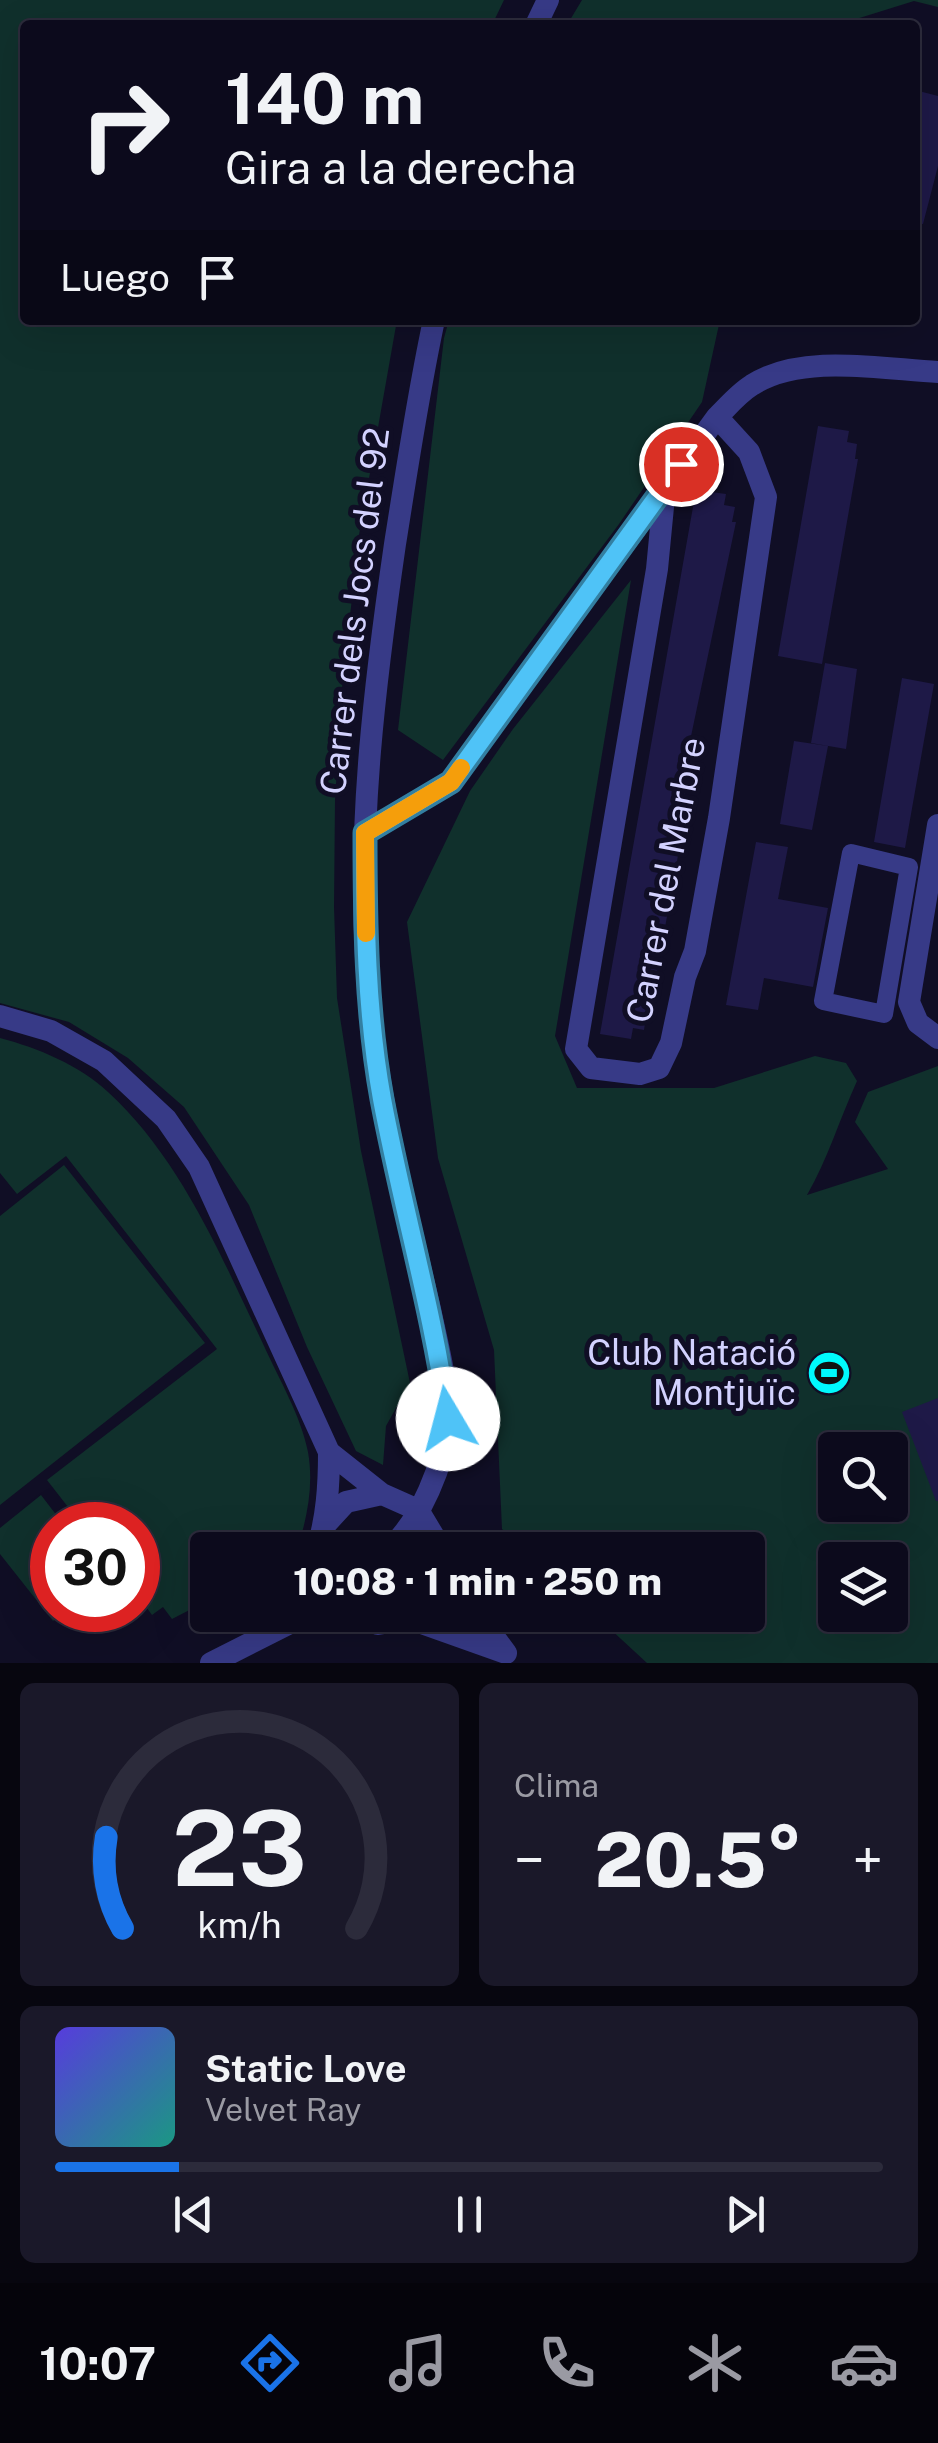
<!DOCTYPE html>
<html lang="es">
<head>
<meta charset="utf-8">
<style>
	:root { --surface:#0c0a1c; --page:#1a1829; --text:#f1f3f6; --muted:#9a9aa3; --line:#2c2b3b; --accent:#1a73e8 }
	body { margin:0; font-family:"Public Sans",sans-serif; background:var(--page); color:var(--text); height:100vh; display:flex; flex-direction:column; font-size:38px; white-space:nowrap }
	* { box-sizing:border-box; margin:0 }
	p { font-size:32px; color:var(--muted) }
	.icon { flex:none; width:55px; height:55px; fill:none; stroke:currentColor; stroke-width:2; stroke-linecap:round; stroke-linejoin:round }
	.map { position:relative; height:1663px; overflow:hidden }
	.panel { display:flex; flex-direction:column; gap:20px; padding:20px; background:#07060f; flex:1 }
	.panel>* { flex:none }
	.guide { position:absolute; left:20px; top:20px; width:900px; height:305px; border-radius:10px; box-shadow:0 10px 40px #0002,0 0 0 2px var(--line); background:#0c0a1c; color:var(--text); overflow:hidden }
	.fabs { position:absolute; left:818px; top:1432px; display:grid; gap:20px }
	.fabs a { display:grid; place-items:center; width:90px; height:90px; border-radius:10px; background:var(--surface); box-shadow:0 10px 40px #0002,0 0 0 2px var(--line); font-size:50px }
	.speed { position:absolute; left:30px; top:1502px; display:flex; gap:20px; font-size:50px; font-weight:700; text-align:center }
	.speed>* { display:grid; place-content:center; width:130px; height:130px; border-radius:50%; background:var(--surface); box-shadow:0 10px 40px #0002,0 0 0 2px var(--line); line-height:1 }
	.speed .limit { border:15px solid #d22; background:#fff; color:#111 }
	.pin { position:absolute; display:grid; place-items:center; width:85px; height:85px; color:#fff; margin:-42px; border:5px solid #fff; border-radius:50%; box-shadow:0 2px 10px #0007 }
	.me { position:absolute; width:110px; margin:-55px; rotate:352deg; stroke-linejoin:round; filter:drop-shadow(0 0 8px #0008) }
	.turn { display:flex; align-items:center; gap:35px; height:210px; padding:0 40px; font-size:45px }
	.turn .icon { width:130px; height:130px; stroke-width:2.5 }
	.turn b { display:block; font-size:70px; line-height:85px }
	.then { display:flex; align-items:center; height:95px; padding:0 40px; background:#0003; gap:20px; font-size:38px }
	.big { font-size:75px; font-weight:800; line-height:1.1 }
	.panel .card { flex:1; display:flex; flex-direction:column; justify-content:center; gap:15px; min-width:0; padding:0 35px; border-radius:15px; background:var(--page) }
	.panel .dial { align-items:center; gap:0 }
	.dial svg { height:260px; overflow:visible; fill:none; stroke:var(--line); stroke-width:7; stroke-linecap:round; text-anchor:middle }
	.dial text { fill:var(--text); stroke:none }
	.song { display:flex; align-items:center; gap:30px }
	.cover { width:120px; height:120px; border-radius:15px; background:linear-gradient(135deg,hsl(250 70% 55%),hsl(170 70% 35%)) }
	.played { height:10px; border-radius:5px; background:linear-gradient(90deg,var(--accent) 15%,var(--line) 15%) }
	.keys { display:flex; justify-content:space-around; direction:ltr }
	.heat { display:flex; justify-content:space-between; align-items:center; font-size:55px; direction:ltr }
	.panel .tiles { flex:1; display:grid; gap:20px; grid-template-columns:1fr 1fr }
	.card:last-child { grid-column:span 2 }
	.trip { position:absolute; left:190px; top:1532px; width:575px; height:100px; border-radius:10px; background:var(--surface); box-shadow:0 10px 40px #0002,0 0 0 2px var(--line); font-weight:800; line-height:100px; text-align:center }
	.menu { display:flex; height:160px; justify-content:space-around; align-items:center; background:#05040b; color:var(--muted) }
	.menu .icon { width:70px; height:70px }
	.menu .selected { color:var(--accent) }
	.menu b { font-size:45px; color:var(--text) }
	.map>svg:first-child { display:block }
	.green { fill:#10302c; fill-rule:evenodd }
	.building { fill:#1e1947 }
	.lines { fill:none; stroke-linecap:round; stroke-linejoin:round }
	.pedestrian { stroke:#373a87; stroke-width:18 }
	.minor { stroke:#373a87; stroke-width:22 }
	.route-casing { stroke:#337fa1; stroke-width:25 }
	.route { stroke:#4fc3f7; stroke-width:18 }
	.slow { stroke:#f59e0b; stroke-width:18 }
	.labels { text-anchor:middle; stroke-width:10; stroke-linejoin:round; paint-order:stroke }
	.street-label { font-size:35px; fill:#d3d2ff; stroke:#100e25 }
	.poi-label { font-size:35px; fill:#d3d2ff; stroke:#100e25; text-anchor:end }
</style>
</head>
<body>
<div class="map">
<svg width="938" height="1663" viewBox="0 0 938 1663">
	<rect width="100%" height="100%" fill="#100e25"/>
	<path class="green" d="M0,0H504L492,25H25V320H397L359,535L342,688L335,800L334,907L337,998L361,1151L410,1383L386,1426L383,1465L356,1451L307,1347L249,1205L184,1107L128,1058L69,1022L0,1003Z
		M582,0H938V7L914,1L837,25H567Z
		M449,320H720L702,402L619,524L443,760L398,730L444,338Z
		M631,580L555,1036L577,1088H714L815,1056L846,1063L857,1081C840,1118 827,1161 807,1195L888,1169L855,1122L868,1092L938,1066V1663H647L595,1615H748V1550H525L502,1529L494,1350L438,1158L407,922L470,791L513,729ZM835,1450H890V1505H835ZM835,1560H890V1615H835Z
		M0,1038C38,1048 79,1065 108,1092C181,1159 222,1258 264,1346C279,1379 301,1416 308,1452C314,1486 307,1518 297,1550H208L207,1601L172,1619L163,1607L152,1615L138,1596V1525H82L47,1480L217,1349L66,1156L17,1194L0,1173Z
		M64,1165L205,1343L0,1505V1216Z
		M41,1495L64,1525H52V1610H67L53,1621L0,1554V1528Z"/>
	<path class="building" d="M915,90L938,96V166L923,224L915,223Z
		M818,426L849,431L847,442L857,444L855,459H858L822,664L778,656Z
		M696,490L726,494L724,505L735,507L732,522H736L690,741L692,773L689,772L677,838L681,839L649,1016H646L644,1030L633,1028L631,1039L600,1034Z
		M825,663L857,669L846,749L811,743Z
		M902,678L934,684L905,848L874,842Z
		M794,741L828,746L812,830L780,824Z
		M756,842L788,847L778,899L828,908L813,987L764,978L758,1010L726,1005Z
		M938,1398V1501H936L902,1412Z"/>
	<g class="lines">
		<path class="pedestrian" d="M851,853L909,867L884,1014L823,1001Z"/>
		<path class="minor" d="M536,25L548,0
			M665,486L657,569L576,1049L591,1068L640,1074L659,1068L671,1043L685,977L695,951L719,818L766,497L749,452L717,417
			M938,825L909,1002L918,1023L938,1038
			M365,833L451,782L717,417C728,406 739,393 752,385C801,353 882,369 938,372
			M0,1016L51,1031L104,1061L166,1119L199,1167L329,1452L382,1494L418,1510
			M418,1510L442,1550
			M324,1526L346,1502L382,1494
			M317,1550C327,1517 329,1486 329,1452
			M389,1550C421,1519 444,1465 448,1421C450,1393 436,1338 430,1309C403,1194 372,1077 366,959C358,820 375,682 395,544C407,469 418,394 434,320
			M348,1615L378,1624L410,1619L506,1653
			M478,1615L506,1653
			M211,1663L306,1615"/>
	</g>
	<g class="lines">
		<g class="route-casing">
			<path id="route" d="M448,1419C433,1310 402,1206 382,1099C366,1011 365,922 365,833L451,782L681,464"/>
		</g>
		<use href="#route" class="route"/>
		<path class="slow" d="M366,933L365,833L451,782L461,768"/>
	</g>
	<defs>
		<g id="stadium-disc" transform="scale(2.25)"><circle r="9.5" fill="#00f9fd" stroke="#100e25"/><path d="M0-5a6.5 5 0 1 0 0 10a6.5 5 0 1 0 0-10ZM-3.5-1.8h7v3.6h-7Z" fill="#111"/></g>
	</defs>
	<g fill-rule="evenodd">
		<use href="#stadium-disc" x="829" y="1373"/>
	</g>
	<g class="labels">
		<g class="street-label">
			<text transform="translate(355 611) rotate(-83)" y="12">Carrer dels Jocs del 92</text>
			<text transform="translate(666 880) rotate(-79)" y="12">Carrer del Marbre</text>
		</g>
		<g class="poi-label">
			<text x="796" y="1365">Club Natació<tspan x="796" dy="40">Montjuïc</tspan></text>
		</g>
	</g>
</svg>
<div class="fabs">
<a><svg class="icon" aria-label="search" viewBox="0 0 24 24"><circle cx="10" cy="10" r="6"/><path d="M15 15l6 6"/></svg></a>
<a><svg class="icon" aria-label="layers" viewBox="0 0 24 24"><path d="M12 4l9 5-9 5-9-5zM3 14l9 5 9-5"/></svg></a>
</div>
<div class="speed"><div class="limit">30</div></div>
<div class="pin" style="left:681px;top:464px;background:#d93025"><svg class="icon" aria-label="arrive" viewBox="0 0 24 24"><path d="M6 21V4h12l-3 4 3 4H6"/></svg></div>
<svg class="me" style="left:448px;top:1419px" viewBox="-20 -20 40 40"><circle r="19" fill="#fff"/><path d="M0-13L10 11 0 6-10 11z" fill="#4fc3f7"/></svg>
<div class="trip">10:08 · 1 min · 250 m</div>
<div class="guide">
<div class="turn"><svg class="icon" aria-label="right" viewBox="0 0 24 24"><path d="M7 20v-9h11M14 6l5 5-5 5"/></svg><div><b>140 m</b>Gira a la derecha</div></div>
<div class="then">Luego<svg class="icon" aria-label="arrive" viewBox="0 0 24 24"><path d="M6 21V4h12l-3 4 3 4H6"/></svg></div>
</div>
</div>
<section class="panel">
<div class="tiles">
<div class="card dial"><svg viewBox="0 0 100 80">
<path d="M14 69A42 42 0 1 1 86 69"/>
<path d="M14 69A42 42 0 0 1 9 41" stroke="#1a73e8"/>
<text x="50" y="56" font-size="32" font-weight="700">23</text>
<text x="50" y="72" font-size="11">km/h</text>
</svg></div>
<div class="card"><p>Clima</p>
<div class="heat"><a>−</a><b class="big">20.5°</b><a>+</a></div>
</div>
<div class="card">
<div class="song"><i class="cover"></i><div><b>Static Love</b><p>Velvet Ray</p></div></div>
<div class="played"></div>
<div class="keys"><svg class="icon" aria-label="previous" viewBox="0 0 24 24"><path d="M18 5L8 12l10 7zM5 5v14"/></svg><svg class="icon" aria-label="pause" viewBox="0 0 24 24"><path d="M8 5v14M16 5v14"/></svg><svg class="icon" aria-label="next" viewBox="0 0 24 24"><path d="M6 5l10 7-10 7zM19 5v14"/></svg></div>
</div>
</div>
</section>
<nav class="menu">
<b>10:07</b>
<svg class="icon selected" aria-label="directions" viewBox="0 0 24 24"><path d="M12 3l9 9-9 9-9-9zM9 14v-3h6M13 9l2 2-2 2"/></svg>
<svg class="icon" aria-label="music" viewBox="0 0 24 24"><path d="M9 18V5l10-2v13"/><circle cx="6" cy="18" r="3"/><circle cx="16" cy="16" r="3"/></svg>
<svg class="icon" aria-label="phone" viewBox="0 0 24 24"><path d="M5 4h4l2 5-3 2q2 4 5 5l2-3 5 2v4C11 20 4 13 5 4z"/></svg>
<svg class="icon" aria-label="climate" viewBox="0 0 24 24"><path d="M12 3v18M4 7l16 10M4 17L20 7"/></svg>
<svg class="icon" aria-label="car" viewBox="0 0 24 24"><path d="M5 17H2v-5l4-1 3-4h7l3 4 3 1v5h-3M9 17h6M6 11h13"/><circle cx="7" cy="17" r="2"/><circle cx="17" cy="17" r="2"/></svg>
</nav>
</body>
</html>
